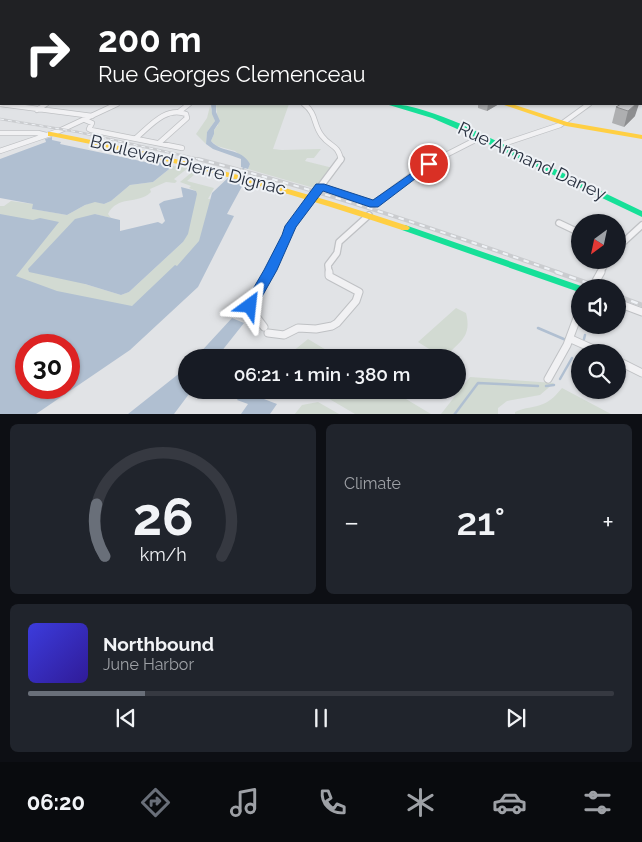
<!DOCTYPE html>
<html lang="en">
<head>
<meta charset="utf-8">
<style>
	:root { --surface:#171b24; --page:#20242c; --text:#f1f3f6; --muted:#9ea1a6; --line:#363941; --accent:#696f79 }
	body { margin:0; font-family:Raleway,sans-serif; background:var(--page); color:var(--text); height:100vh; display:flex; flex-direction:column; font-size:19px; white-space:nowrap }
	* { box-sizing:border-box; margin:0 }
	p { font-size:16px; color:var(--muted) }
	.icon { flex:none; width:28px; height:28px; fill:none; stroke:currentColor; stroke-width:2; stroke-linecap:round; stroke-linejoin:round }
	.map { position:relative; height:414px; overflow:hidden }
	.drawer { display:flex; flex-direction:column; gap:10px; padding:10px; background:#0d0f14; flex:1 }
	.drawer>* { flex:none }
	.hud { position:absolute; left:0px; top:0px; width:642px; height:105px; box-shadow:0 1px 4px #0004; background:#202124; color:#fff; overflow:hidden }
	.needle { width:32px; rotate:213deg }
	.tools { position:absolute; left:571px; top:214px; display:grid; gap:10px }
	.tools a { display:grid; place-items:center; width:55px; height:55px; border-radius:50%; background:var(--surface); box-shadow:0 1px 4px #0004; font-size:25px }
	.speed { position:absolute; left:15px; top:334px; display:flex; gap:10px; font-size:25px; font-weight:700; text-align:center }
	.speed>* { display:grid; place-content:center; width:65px; height:65px; border-radius:50%; background:var(--surface); box-shadow:0 1px 4px #0004; line-height:1 }
	.speed .limit { border:8px solid #d22; background:#fff; color:#111 }
	.pin { position:absolute; display:grid; place-items:center; width:42px; height:42px; color:#fff; margin:-21px; border:2px solid #fff; border-radius:50%; box-shadow:0 1px 5px #0007 }
	.me { position:absolute; width:55px; margin:-28px; rotate:30deg; stroke-linejoin:round; filter:drop-shadow(0 0 4px #0008) }
	.turn { display:flex; align-items:center; gap:18px; height:105px; padding:0 15px; font-size:22px }
	.turn .icon { width:65px; height:65px; stroke-width:2.5 }
	.turn b { display:block; font-size:35px; line-height:42px }
	.big { font-size:38px; font-weight:600; line-height:1.1 }
	.drawer .widget { flex:1; display:flex; flex-direction:column; justify-content:center; gap:8px; min-width:0; padding:0 18px; border-radius:8px; background:var(--page) }
	.drawer .dial { align-items:center; gap:0 }
	.dial svg { height:130px; overflow:visible; fill:none; stroke:var(--line); stroke-width:7; stroke-linecap:round; text-anchor:middle }
	.dial text { fill:var(--text); stroke:none }
	.song { display:flex; align-items:center; gap:15px }
	.cover { width:60px; height:60px; border-radius:8px; background:linear-gradient(135deg,hsl(240 70% 55%),hsl(250 70% 35%)) }
	.played { height:5px; border-radius:2px; background:linear-gradient(90deg,var(--accent) 20%,var(--line) 20%) }
	.keys { display:flex; justify-content:space-around; direction:ltr }
	.heat { display:flex; justify-content:space-between; align-items:center; font-size:28px; direction:ltr }
	.drawer .tiles { flex:1; display:grid; gap:10px; grid-template-columns:1fr 1fr }
	.widget:last-child { grid-column:span 2 }
	.trip { position:absolute; left:178px; top:349px; width:288px; height:50px; border-radius:25px; background:var(--surface); box-shadow:0 1px 4px #0004; font-weight:600; line-height:50px; text-align:center }
	.tab-bar { display:flex; height:80px; justify-content:space-around; align-items:center; background:#090b0e; color:var(--muted) }
	.tab-bar .icon { width:35px; height:35px }
	.tab-bar .selected { color:var(--accent) }
	.tab-bar b { font-size:22px; color:var(--text) }
	.map>svg:first-child { display:block }
	.green { fill:#d2dad2 }
	.water { fill:#b0bfd1; fill-rule:evenodd }
	.lines { fill:none; stroke-linecap:round; stroke-linejoin:round }
	.stream-far1 { stroke:#b0bfd1; stroke-width:2 }
	.stream { stroke:#b0bfd1; stroke-width:2.5 }
	.street-far3-casing { stroke:#bfc1c4; stroke-width:5.5 }
	.street-far2-casing { stroke:#bfc1c4; stroke-width:6 }
	.street-far1-casing { stroke:#bfc1c4; stroke-width:8 }
	.street-casing { stroke:#bfc1c4; stroke-width:9 }
	.street-far3 { stroke:#f1f1f3; stroke-width:4 }
	.street-far2 { stroke:#f1f1f3; stroke-width:4.5 }
	.street-far1 { stroke:#f1f1f3; stroke-width:5.5 }
	.street { stroke:#f1f1f3; stroke-width:7 }
	.fast { fill:#16e098; fill-rule:evenodd }
	.slow { fill:#ffcf43; fill-rule:evenodd }
	.rail-far2-casing { stroke:#cacccf; stroke-width:2.5 }
	.rail-far1-casing { stroke:#cacccf; stroke-width:4 }
	.rail-casing { stroke:#cacccf; stroke-width:4.5 }
	.rail-far2 { stroke:#eff2f6; stroke-width:1; stroke-dasharray:4; stroke-linecap:butt }
	.rail-far1 { stroke:#eff2f6; stroke-width:2; stroke-dasharray:5.5; stroke-linecap:butt }
	.rail { stroke:#eff2f6; stroke-width:2.5; stroke-dasharray:7; stroke-linecap:butt }
	.wall { fill:#aeafb1 }
	.shaded-wall { fill:#8d8e90 }
	.building { fill:#cacbce; stroke:#8d8e90 }
	.route { fill:#1a73e8; stroke:#114b97 }
	.labels { text-anchor:middle; stroke-width:4; stroke-linejoin:round; paint-order:stroke }
	.street-label { font-size:18px; fill:#28303f; stroke:#eff2f6 }
</style>
</head>
<body>
<div class="map">
<svg width="642" height="415" viewBox="0 0 642 415">
	<rect width="100%" height="100%" fill="#e1e3e6"/>
	<path class="green" d="M216,104H289L273,149L282,150L321,149L314,158H307L305,161L333,168L314,188L248,169L250,164L235,151L217,146L211,141L214,134V130L218,125Z
		M210,106L215,121L207,132L206,144L196,134L207,118Z
		M173,166L188,168L174,179L177,181L175,183L166,182L150,189L151,192C138,205 117,195 108,214L111,218L95,214L85,284L121,295L129,292L183,242L196,191L189,188L191,186L180,182L198,167L202,168L187,181L214,188L208,199H210L211,211L188,272L69,345H26V388L0,415V206H4L11,201L33,204V209L67,215L85,205L95,201L104,204L111,201L130,185L153,182Z
		M456,308L466,313C472,337 460,341 445,357H442L418,342Z
		M308,339L338,357H292V352Z
		M470,377L554,383L540,395L507,401L498,408V414H441Z
		M562,388L611,414H515V412C525,407 534,408 543,404C551,401 557,394 562,388Z
		M314,390H391L431,414H355Z
		M318,402L339,414L294,415L302,405Z"/>
	<path class="water" d="M211,104H216V112L220,121L214,130V134L211,141C222,154 241,147 250,164L248,169L241,167V159L213,149L206,144L207,132L215,121L212,114Z
		M52,137V140L61,142L60,144L155,164L158,162L173,166L153,182L130,185L111,201L104,204L95,202L85,205L67,215L32,209L33,204L0,198V159L46,142L45,139Z
		M231,175L246,179L227,214L234,216L198,287L130,350L36,414H0V214L33,220L40,218L59,222L16,276L57,291L132,306L175,265L177,266L199,241L212,193ZM26,345H69V388H26Z
		M181,187L196,191L197,194L188,234L183,242L129,292L121,295L85,284L29,272L28,269L75,219L95,214L120,220V231L158,222L162,224L165,221L159,204L164,201L183,197Z
		M232,318L244,323L217,357H196Z
		M186,368V390H192L174,414H128Z
		M243,391L277,404L270,414H241L248,404L237,400Z"/>
	<g class="lines">
		<path class="stream-far1" d="M239,175L245,166"/>
		<path class="stream" d="M588,325V327
			M538,328L566,340
			M584,339L585,335
			M560,379L572,358
			M546,386L554,385
			M454,415L478,383L538,386"/>
		<g class="street-far3-casing">
			<path id="street-far3" d="M137,0L140,1
				M459,0L465,1
				M556,0L562,1
				M34,1L38,0"/>
		</g>
		<g class="street-far2-casing">
			<path id="street-far2" d="M0,104L92,116
				M304,104C317,114 313,125 322,136C330,147 338,144 341,160
				M37,110L46,104
				M180,111L189,104
				M85,120L92,123L89,129L91,130L182,148
				M0,133H38L46,135
				M136,138C150,126 166,106 186,114L187,118L159,143
				M500,145L560,125L589,104
				M0,151L59,131L117,104
				M436,160L481,137"/>
		</g>
		<g class="street-far1-casing">
			<path id="street-far1" d="M320,187L374,204L427,165L438,159
				M559,223L580,233
				M618,247L642,225
				M269,273L291,226L341,159
				M329,273L328,265L337,253L339,242L369,215
				M600,273L607,260"/>
		</g>
		<g class="street-casing">
			<path id="street" d="M592,288L601,272
				M618,303L642,312
				M264,327L252,311L250,303L270,272
				M268,333L284,335L298,328L316,329L332,326L337,323L356,301L359,292L329,276V272
				M571,339L600,352
				M618,361L642,373
				M548,379L567,345L580,310"/>
		</g>
		<use href="#street-far3" class="street-far3"/>
		<use href="#street-far2" class="street-far2"/>
		<use href="#street-far1" class="street-far1"/>
		<use href="#street" class="street"/>
		<path class="fast" d="M388,104C413,104 438,115 461,124L642,211V217L455,128L432,118L389,105Z
			M405,225L584,287V288H580V293L576,291L402,230L400,228Z"/>
		<path class="slow" d="M0,10L1,11V13L0,14Z
			M503,104H512L567,122L642,135V139L566,126L504,105Z
			M48,132H51C172,155 291,187 408,226L410,228L408,230H402C287,191 170,159 51,136H48Z"/>
		<g class="rail-far2-casing">
			<path id="rail-far2" d="M0,119L78,132L203,160"/>
		</g>
		<g class="rail-far1-casing">
			<path id="rail-far1" d="M198,159C321,190 441,231 560,273"/>
		</g>
		<g class="rail-casing">
			<path id="rail" d="M556,272L602,288
				M618,296L642,305"/>
		</g>
		<use href="#rail-far2" class="rail-far2"/>
		<use href="#rail-far1" class="rail-far1"/>
		<use href="#rail" class="rail"/>
	</g>
	<path class="wall" d="M208,0H239V1H208Z
		M478,104H499L487,111L478,108Z
		M621,104L635,116L624,127L612,123L616,107Z"/>
	<path class="shaded-wall" d="M222,0H239V1H222Z
		M488,104H499L487,111Z
		M636,104H639L635,116L624,127L628,111Z"/>
	<path class="building" d="M621,104H636L628,111L616,107Z"/>
	<path class="route" d="M429,161L434,164L432,166L378,207H370L323,191L296,227L277,270L255,309H245L243,306L264,270L282,235L285,226L316,184H324L373,200Z"/>
	<g class="labels">
		<g class="street-label">
			<text transform="translate(532 161) rotate(25)" y="6">Rue Armand Daney</text>
			<text transform="translate(188 165) rotate(14)" y="6">Boulevard Pierre Dignac</text>
		</g>
	</g>
</svg>
<div class="tools">
<a><svg class="needle" viewBox="-14 -14 28 28"><path d="M0-13l5 13h-10z" fill="#e53935"/><path d="M0 13l5-13h-10z" fill="#9ea1a6"/></svg></a>
<a><svg class="icon" aria-label="sound" viewBox="0 0 24 24"><path d="M4 9h4l5-4v14l-5-4H4zM17 9q2 3 0 6"/></svg></a>
<a><svg class="icon" aria-label="search" viewBox="0 0 24 24"><circle cx="10" cy="10" r="6"/><path d="M15 15l6 6"/></svg></a>
</div>
<div class="speed"><div class="limit">30</div></div>
<div class="pin" style="left:429px;top:164px;background:#d93025"><svg class="icon" aria-label="arrive" viewBox="0 0 24 24"><path d="M6 21V4h12l-3 4 3 4H6"/></svg></div>
<svg class="me" style="left:250px;top:306px" viewBox="-20 -20 40 40"><path d="M0-17L14 15 0 8-14 15z" fill="#1a73e8" stroke="#fff" stroke-width="4"/></svg>
<div class="trip">06:21 · 1 min · 380 m</div>
<div class="hud">
<div class="turn"><svg class="icon" aria-label="right" viewBox="0 0 24 24"><path d="M7 20v-9h11M14 6l5 5-5 5"/></svg><div><b>200 m</b>Rue Georges Clemenceau</div></div>
</div>
</div>
<section class="drawer">
<div class="tiles">
<div class="widget dial"><svg viewBox="0 0 100 80">
<path d="M14 69A42 42 0 1 1 86 69"/>
<path d="M14 69A42 42 0 0 1 9 37" stroke="#696f79"/>
<text x="50" y="56" font-size="32" font-weight="700">26</text>
<text x="50" y="72" font-size="11">km/h</text>
</svg></div>
<div class="widget"><p>Climate</p>
<div class="heat"><a>−</a><b class="big">21°</b><a>+</a></div>
</div>
<div class="widget">
<div class="song"><i class="cover"></i><div><b>Northbound</b><p>June Harbor</p></div></div>
<div class="played"></div>
<div class="keys"><svg class="icon" aria-label="previous" viewBox="0 0 24 24"><path d="M18 5L8 12l10 7zM5 5v14"/></svg><svg class="icon" aria-label="pause" viewBox="0 0 24 24"><path d="M8 5v14M16 5v14"/></svg><svg class="icon" aria-label="next" viewBox="0 0 24 24"><path d="M6 5l10 7-10 7zM19 5v14"/></svg></div>
</div>
</div>
</section>
<nav class="tab-bar">
<b>06:20</b>
<svg class="icon selected" aria-label="directions" viewBox="0 0 24 24"><path d="M12 3l9 9-9 9-9-9zM9 14v-3h6M13 9l2 2-2 2"/></svg>
<svg class="icon" aria-label="music" viewBox="0 0 24 24"><path d="M9 18V5l10-2v13"/><circle cx="6" cy="18" r="3"/><circle cx="16" cy="16" r="3"/></svg>
<svg class="icon" aria-label="phone" viewBox="0 0 24 24"><path d="M5 4h4l2 5-3 2q2 4 5 5l2-3 5 2v4C11 20 4 13 5 4z"/></svg>
<svg class="icon" aria-label="climate" viewBox="0 0 24 24"><path d="M12 3v18M4 7l16 10M4 17L20 7"/></svg>
<svg class="icon" aria-label="car" viewBox="0 0 24 24"><path d="M5 17H2v-5l4-1 3-4h7l3 4 3 1v5h-3M9 17h6M6 11h13"/><circle cx="7" cy="17" r="2"/><circle cx="17" cy="17" r="2"/></svg>
<svg class="icon" aria-label="filters" viewBox="0 0 24 24"><path d="M4 7h16M4 17h16"/><circle cx="9" cy="7" r="2"/><circle cx="15" cy="17" r="2"/></svg>
</nav>
</body>
</html>
